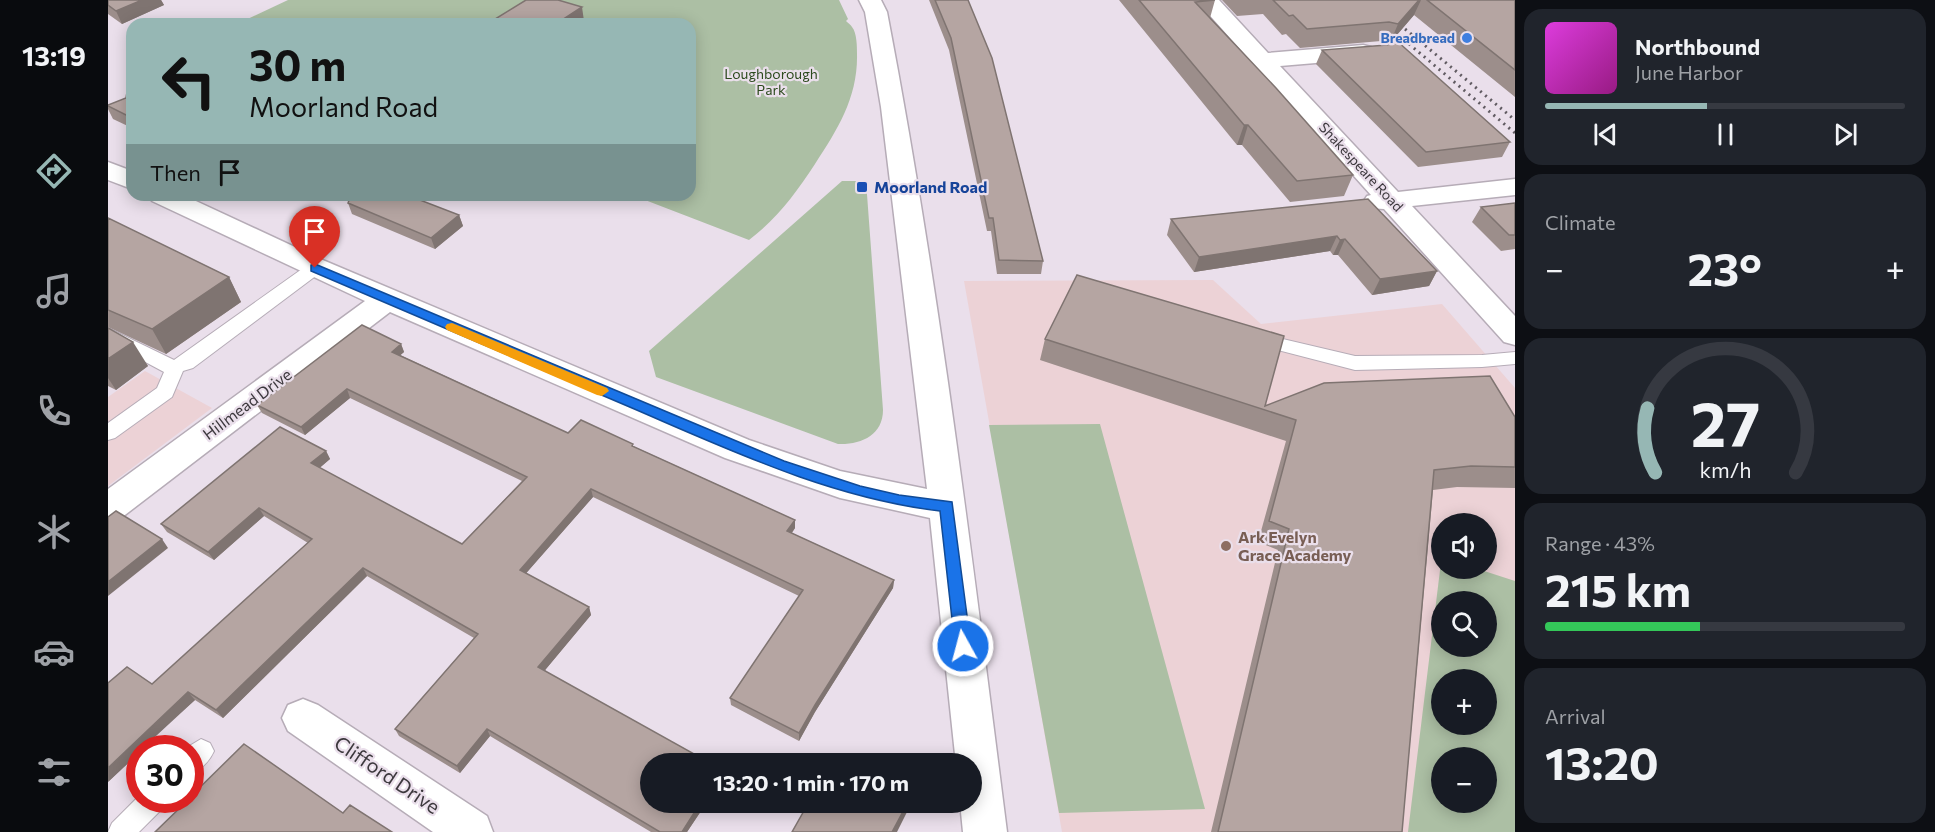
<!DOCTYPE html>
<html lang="en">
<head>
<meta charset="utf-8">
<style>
	:root { --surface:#171b24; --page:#20242c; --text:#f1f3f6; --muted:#9ea1a6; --line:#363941; --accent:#96b7b4 }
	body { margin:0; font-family:Commissioner,sans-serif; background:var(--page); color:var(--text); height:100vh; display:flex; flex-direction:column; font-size:22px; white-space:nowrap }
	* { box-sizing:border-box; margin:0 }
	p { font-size:20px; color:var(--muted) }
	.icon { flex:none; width:33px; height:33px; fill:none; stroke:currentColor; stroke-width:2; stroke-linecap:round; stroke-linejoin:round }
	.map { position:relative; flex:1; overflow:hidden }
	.panel { display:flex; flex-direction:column; gap:9px; padding:9px; background:#0d0f14; width:420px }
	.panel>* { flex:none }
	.banner { position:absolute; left:18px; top:18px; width:570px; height:183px; border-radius:18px; box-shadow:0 3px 15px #0003; background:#96b7b4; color:#111; overflow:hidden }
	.fabs { position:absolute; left:1323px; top:513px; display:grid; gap:12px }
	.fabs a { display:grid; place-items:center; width:66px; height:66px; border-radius:50%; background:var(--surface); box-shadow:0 3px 15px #0003; font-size:30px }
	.speed { position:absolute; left:18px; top:735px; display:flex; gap:12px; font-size:30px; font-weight:700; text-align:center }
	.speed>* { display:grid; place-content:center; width:78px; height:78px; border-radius:50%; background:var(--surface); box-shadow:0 3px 15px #0003; line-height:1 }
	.speed .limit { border:9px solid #d22; background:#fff; color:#111 }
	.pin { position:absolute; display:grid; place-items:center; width:51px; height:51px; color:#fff; margin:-62px -26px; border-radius:50% 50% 50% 0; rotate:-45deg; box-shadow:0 0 6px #0007 }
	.pin .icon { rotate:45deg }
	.me { position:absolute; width:66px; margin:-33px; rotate:353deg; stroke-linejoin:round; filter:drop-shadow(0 0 4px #0008) }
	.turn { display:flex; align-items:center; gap:21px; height:126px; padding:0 24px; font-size:27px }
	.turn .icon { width:78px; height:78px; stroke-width:2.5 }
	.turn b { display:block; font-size:42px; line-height:51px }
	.then { display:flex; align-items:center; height:57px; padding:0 24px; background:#0003; gap:12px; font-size:22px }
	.big { font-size:45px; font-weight:700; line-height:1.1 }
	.panel .widget { flex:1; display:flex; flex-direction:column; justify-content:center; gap:9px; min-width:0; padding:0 21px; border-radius:18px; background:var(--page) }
	.panel .dial { align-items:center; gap:0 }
	.dial svg { height:156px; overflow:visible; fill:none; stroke:var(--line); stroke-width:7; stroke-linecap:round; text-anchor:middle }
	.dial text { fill:var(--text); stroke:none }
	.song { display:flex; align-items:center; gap:18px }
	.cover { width:72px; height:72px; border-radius:9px; background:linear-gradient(135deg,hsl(300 70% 55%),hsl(310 70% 35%)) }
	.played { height:6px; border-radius:3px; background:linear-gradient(90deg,var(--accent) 45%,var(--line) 45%) }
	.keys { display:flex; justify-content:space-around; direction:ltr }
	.heat { display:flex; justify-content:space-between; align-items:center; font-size:33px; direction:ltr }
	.charge { height:9px; border-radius:4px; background:linear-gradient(90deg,#34c759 43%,var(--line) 0) }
	.trip { position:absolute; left:532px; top:753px; width:342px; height:60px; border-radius:30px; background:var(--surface); box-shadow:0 3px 15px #0003; font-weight:700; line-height:60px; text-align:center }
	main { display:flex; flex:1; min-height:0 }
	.tab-bar { display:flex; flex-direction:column; width:108px; justify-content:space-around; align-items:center; background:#090b0e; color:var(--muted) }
	.tab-bar .icon { width:42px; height:42px }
	.tab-bar .active { color:var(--accent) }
	.tab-bar b { font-size:27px; color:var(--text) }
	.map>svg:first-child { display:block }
	.education { fill:#ecd2d6; fill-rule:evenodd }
	.green { fill:#acbfa4; fill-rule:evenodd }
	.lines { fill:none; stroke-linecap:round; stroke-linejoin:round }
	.lane-casing { stroke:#b6acb7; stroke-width:2 }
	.street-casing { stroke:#b6acb7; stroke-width:3 }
	.lane { fill:#fff; fill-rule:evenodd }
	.street { fill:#fff; fill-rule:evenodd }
	.rail { stroke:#615b62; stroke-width:3; stroke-dasharray:2 4.5; stroke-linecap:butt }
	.wall { fill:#9c8e8b }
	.shaded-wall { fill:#7f7471 }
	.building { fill:#b5a5a2; stroke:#7f7471; stroke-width:1.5 }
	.route { fill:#1a73e8; stroke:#114b97; stroke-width:1.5 }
	.slow { fill:#f59e0b }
	.shop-dot { fill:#3f7fe0; stroke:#eadfeb; stroke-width:2 }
	.transit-dot { fill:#1a4fb4; stroke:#eadfeb; stroke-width:2 }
	.education-dot { fill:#8d6e63; stroke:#eadfeb; stroke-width:2 }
	.labels { text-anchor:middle; stroke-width:4.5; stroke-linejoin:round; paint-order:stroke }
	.far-shop-label { font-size:14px; font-weight:bold; fill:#366cbe; stroke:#eadfeb; text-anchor:end }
	.far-park-label { font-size:14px; fill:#2c4a1d; stroke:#eadfeb }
	.far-street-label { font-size:14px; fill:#3c383d; stroke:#eadfeb }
	.transit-label { font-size:16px; font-weight:bold; fill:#164399; stroke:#eadfeb; text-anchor:start }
	.street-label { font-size:16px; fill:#3c383d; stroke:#eadfeb }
	.education-label { font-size:16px; font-weight:bold; fill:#785e54; stroke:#eadfeb; text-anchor:start }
	.near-street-label { font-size:20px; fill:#3c383d; stroke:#eadfeb }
</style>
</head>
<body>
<main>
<nav class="tab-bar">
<b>13:19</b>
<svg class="icon active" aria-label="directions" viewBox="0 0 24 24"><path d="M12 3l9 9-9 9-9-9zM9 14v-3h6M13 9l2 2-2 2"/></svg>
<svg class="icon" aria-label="music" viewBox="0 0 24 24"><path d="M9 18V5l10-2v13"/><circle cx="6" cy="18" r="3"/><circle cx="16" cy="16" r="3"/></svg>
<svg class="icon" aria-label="phone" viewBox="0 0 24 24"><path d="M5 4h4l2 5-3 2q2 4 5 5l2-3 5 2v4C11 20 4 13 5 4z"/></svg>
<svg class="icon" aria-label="climate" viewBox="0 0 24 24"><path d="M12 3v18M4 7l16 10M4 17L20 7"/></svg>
<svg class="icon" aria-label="car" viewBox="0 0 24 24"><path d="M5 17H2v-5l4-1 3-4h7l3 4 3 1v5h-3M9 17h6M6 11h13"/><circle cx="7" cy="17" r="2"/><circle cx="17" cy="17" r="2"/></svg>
<svg class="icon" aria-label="filters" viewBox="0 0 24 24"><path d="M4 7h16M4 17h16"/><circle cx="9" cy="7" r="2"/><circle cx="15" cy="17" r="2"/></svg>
</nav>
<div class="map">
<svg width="1407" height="832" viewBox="0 0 1407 832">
	<rect width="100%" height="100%" fill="#eadfeb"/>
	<path class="education" d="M1105,280L1153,324L1334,304L1407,388V832H954L856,281ZM1334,524H1378V568H1334ZM1334,602H1378V646H1334ZM1334,680H1378V724H1334ZM1334,758H1378V802H1334Z
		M37,371L104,408L0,486V397Z"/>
	<path class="green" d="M180,0H731L740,19L738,21C740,23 743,25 744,27C749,33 749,47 749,54C750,97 730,129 707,164C688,193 669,219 641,240L524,195H582V24H129Z
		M734,181H758L775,410C775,435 753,445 730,444L548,377L541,351Z
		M992,424L1097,809L951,813L881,425Z
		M1333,562L1334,568L1370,569L1407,581V832H1300ZM1334,602H1378V646H1334ZM1334,680H1378V724H1334ZM1334,758H1378V802H1334Z"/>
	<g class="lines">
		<g class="lane-casing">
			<path id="lane" d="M207,263L213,264L216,268L213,272L85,368L75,371L64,397L7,438L0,440V423L49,388L56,372L0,342V328L66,360L201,264Z
				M1149,333L1247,356L1374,355L1407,352V364L1374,367L1247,370L1143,343L1140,339L1143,335Z
				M93,739L102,743L106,751C101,762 94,769 82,774V748H78Z
				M32,795V800H58L54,809L31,832H0L4,823Z"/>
		</g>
		<g class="street-casing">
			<path id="street" d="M751,0H773L779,12C831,283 864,558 899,832H855L852,802H864V764H848L822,518L732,498L617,458L282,312L13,518L0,522V489L257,301L44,201L40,195H75L217,261L641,440L732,471L819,489L773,107L757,12Z
				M1088,0H1111L1160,53L1255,45L1263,47L1266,52L1263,57L1255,59L1172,66L1290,192L1407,179V195L1304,206L1407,316V345L1396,342L1276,209L1259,208L1255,202L1259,196L1263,195Z
				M0,162L24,171V189L0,180Z
				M195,699L210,705L379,816L385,832H325L180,731L174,718L180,705Z"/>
		</g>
		<use href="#lane" class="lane"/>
		<use href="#street" class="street"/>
		<path class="rail" d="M1262,0L1407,120
			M1276,23L1407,133"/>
	</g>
	<path class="wall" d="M0,0H53L56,5L14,24L0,14Z
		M821,0H860L935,261L933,274H889L883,231H879L841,50Z
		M1011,0H1107L1102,18L1245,175L1236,196L1182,202L1134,145H1129Z
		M1114,0H1407V97L1306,15L1282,43L1273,41L1192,48L1178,34L1174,35L1155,14L1129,16Z
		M1214,50L1402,142L1394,157L1310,167L1208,64Z
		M24,90V128L5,119L0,109V105L18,98Z
		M1260,199L1329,271L1321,286L1264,295L1230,255H1225L1222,251L1086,272L1059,235L1063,219Z
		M240,203L351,215L355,226L327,249L244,214Z
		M1407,203V249L1393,251L1364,222L1373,207Z
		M0,218L121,277L133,302L58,354L0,327Z
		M0,328L40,366L8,390L0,386Z
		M937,339L1157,406L1407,417V488L1349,487L1325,490L1294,832H1103L1170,550L1150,542L1178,441L932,360Z
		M293,344L296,352L292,355L460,433L525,444V446L687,520V528L684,533L786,580L785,588L707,712L691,741L623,705L622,698L691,596L485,497L418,573L481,607L483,615L437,670L543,802H599L579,832H543L382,736L352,773L291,736L287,729L366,638L259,576L115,718L87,700L32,748V752L0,782L44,684L200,543L156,516L106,560L59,532L53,524L218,451L222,459L211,468L354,544L414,481L242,398L197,435L154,413L149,405Z"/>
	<path class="shaded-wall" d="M34,0H54H53L56,5L14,24L8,11Z
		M1311,0H1313L1306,15L1282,43L1290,24Z
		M474,7L476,21L472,24H448Z
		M1136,125H1140L1134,145H1129Z
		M351,215L355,226L327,249L323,238Z
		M1229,236L1222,251L1086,272L1091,257Z
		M1237,239L1230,255H1225L1232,240Z
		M1329,271L1321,286L1264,295L1272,279Z
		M121,277L133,302L58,354L44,329Z
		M25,342L40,366L8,390L0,378V359Z
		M293,344L296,352L287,360L284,352Z
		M239,389L242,398L197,435L193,427Z
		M218,451L222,459L207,472L203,463Z
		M483,489L485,497L414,578L412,570Z
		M151,508L156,516L106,560L100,552Z
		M687,520V528L679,539V531Z
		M54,539L60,548L0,596V582Z
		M255,568L259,576L115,718L108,710Z
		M786,580L785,588L707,712L691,741V733L707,705Z
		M481,607L483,615L433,675L430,667Z
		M80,692L87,700L35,748H32V752L0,782V768Z
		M379,729L382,736L352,773L349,766Z
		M593,802H599L579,832H574Z
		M800,802H802L801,808L789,832H784Z"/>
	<path class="building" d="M0,0H34L8,11L0,5Z
		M418,0H450L474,7L448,24H379Z
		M827,0H860L884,58L935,261L891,260L885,218H881L843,38Z
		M1031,0H1107L1087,2L1168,88L1245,175L1189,181L1140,125H1136Z
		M1165,0H1311L1290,24L1281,22L1199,29L1185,15L1181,16Z
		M1319,0H1407V70Z
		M1289,41L1402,142L1318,152L1214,50L1279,45Z
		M24,90V118L0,106V105L18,98L19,92Z
		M243,195H299L351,215L323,238L240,203Z
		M1260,199L1329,271L1272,279L1237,239L1232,240L1229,236L1091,257L1063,219Z
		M1407,203V235H1401L1373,207Z
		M0,218L121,277L44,329L0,310Z
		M969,275L1176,336L1157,406L1216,383L1382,376L1407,417V467L1363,466L1326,470L1294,832H1110L1181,529L1161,521L1188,420L937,339Z
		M254,325L293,344L284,352L460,433L473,420L525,444L524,446L687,520L679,531L786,580L707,705L691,733L622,698L695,590L483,489L412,570L481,607L430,667L604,764H543V802H593L574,832H552L379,729L349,766L287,729L370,634L255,568L108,710L80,692L0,768V683L19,667L44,684L204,539L151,508L100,552L53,524L172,427L218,451L203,463L354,544L419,477L239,389L193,427L149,405Z
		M0,328L25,342L0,359Z
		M8,511L54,539L0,582V517Z
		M136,744L235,813L242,805L284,832H47L80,800H82V797Z
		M729,755L744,764H724Z
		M701,802H800L784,832H684Z"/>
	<path class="route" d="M207,264L676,461L752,486L791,495L844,502L863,646L861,651L855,653L850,651L847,646L832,511C723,498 624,451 524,408C417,362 310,317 203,271V265Z"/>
	<path class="slow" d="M344,323L499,388L501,391L494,396L489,395L339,330L337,327L339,324Z"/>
	<circle class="shop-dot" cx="1359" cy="38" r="6"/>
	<rect class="transit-dot" x="748" y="181" width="12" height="12" rx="3"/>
	<circle class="education-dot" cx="1118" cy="546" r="6"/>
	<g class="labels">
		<g class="far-shop-label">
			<text x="1347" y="43">Breadbread</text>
		</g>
		<g class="far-park-label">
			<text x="663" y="79">Loughborough<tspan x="663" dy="16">Park</tspan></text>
		</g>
		<g class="far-street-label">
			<text transform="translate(1253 167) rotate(47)" y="5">Shakespeare Road</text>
		</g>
		<g class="transit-label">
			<text x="766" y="193">Moorland Road</text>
		</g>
		<g class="street-label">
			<text transform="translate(139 404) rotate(-37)" y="6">Hillmead Drive</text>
		</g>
		<g class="education-label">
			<text x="1130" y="543">Ark Evelyn<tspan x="1130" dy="18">Grace Academy</tspan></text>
		</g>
		<g class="near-street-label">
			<text transform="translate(279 775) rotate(34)" y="7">Clifford Drive</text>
		</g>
	</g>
</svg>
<div class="fabs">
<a><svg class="icon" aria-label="sound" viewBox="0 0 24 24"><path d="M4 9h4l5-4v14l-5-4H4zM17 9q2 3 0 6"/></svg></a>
<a><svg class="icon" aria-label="search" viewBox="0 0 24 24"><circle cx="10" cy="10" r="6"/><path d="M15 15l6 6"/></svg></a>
<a>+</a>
<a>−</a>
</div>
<div class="speed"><div class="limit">30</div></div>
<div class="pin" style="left:207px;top:268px;background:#d93025"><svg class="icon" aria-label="arrive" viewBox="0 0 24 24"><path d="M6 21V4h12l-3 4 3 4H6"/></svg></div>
<svg class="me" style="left:855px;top:646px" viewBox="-20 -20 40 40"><circle r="17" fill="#1a73e8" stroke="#fff" stroke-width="3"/><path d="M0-11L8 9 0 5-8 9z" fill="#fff"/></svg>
<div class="trip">13:20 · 1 min · 170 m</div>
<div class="banner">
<div class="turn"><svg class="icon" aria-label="left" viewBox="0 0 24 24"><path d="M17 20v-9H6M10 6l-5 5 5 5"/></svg><div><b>30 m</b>Moorland Road</div></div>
<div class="then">Then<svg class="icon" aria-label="arrive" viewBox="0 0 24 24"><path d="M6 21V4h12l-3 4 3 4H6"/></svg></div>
</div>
</div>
<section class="panel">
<div class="widget">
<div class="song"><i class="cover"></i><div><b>Northbound</b><p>June Harbor</p></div></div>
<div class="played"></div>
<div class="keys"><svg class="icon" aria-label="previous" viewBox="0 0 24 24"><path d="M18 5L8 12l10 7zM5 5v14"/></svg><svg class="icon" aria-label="pause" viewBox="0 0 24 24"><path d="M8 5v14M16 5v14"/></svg><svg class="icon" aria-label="next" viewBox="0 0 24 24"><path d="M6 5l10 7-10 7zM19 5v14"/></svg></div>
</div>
<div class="widget"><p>Climate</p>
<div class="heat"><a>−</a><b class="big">23°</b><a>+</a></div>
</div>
<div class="widget dial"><svg viewBox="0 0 100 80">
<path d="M14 69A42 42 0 1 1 86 69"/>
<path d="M14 69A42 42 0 0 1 10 36" stroke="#96b7b4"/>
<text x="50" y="56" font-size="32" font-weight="700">27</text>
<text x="50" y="72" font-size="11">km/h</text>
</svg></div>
<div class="widget"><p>Range · 43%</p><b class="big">215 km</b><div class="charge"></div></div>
<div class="widget"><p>Arrival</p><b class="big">13:20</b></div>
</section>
</main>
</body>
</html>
